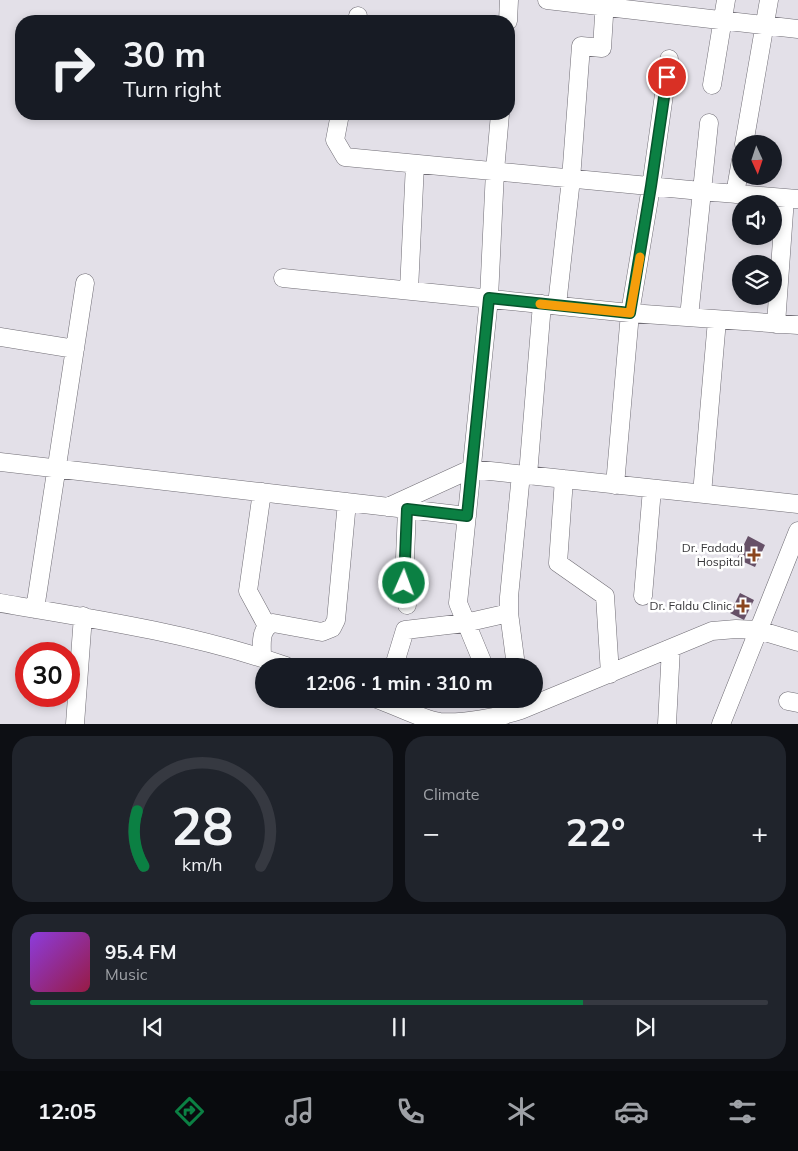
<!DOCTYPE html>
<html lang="en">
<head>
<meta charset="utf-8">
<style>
	:root { --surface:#171b24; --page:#20242c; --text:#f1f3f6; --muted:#9ea1a6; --line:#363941; --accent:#0b8043 }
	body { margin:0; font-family:Mulish,sans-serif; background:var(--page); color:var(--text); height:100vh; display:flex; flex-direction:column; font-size:19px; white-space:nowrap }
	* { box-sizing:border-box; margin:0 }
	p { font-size:16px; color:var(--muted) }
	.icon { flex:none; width:28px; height:28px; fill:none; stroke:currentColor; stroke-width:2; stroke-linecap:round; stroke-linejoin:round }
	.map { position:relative; height:724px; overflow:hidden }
	.panel { display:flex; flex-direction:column; gap:12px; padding:12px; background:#0d0f14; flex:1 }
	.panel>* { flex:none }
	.top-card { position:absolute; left:15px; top:15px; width:500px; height:105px; border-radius:20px; box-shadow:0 2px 8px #0003; background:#171b24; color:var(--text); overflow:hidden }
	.needle { width:32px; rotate:177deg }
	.buttons { position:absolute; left:732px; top:135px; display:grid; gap:10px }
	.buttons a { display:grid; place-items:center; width:50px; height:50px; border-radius:50%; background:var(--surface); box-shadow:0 2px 8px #0003; font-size:25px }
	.speed { position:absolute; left:15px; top:642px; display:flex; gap:10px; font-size:25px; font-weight:700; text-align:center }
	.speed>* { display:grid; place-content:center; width:65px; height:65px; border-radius:50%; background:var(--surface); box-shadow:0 2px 8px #0003; line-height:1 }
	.speed .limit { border:8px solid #d22; background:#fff; color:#111 }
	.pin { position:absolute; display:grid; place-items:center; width:42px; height:42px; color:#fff; margin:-21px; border:2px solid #fff; border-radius:50%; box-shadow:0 1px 5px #0007 }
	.me { position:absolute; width:55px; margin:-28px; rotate:2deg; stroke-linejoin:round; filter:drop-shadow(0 0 4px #0008) }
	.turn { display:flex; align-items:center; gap:18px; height:105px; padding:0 25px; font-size:22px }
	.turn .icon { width:65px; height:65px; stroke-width:2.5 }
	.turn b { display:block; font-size:35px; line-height:42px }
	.big { font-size:38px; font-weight:700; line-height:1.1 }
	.panel .widget { flex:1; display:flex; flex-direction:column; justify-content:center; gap:8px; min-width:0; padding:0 18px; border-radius:20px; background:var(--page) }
	.panel .dial { align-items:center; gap:0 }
	.dial svg { height:130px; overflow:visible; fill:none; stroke:var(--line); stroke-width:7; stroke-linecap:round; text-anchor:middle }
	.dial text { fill:var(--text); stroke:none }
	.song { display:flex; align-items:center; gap:15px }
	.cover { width:60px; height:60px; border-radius:8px; background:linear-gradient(135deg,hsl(270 70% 55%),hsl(340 70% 35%)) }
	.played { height:5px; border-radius:2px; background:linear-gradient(90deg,var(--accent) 75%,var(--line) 75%) }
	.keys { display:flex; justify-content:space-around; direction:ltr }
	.heat { display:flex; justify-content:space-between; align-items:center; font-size:28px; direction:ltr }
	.panel .tiles { flex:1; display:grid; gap:12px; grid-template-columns:1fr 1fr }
	.widget:last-child { grid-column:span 2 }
	.trip { position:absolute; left:255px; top:658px; width:288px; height:50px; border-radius:25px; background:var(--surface); box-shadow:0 2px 8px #0003; font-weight:700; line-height:50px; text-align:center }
	.dock { display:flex; height:80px; justify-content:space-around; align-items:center; background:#090b0e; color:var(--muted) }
	.dock .icon { width:35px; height:35px }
	.dock .on { color:var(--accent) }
	.dock b { font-size:22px; color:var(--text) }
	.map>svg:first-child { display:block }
	.building { fill:#665067 }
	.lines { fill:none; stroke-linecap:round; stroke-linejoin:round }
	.minor-casing { stroke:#706d75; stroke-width:19 }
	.minor { stroke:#fff; stroke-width:18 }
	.route-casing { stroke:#07532c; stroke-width:12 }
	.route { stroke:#0b8043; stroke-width:9 }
	.slow { stroke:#f59e0b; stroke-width:9 }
	.poi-dot { fill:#8a451d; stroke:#fff; stroke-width:2 }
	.labels { text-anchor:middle; stroke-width:5; stroke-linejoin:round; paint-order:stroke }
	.poi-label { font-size:12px; fill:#38373a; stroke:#fff; text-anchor:end }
</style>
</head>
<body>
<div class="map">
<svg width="798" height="724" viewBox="0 0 798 724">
	<rect width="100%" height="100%" fill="#e3e0e8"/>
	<path class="building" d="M748,536L765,545L755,567L737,559Z
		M740,593L754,600L744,620L730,613Z"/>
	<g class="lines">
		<g class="minor-casing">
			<path id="minor" d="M547,0L798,29
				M357,21L358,16
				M508,21L509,0
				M712,85L726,0
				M340,114L335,140L345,157L701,191L798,199
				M744,144L769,0
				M735,194L741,160
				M283,278L630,313L798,325
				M409,290L415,164
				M557,305L571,179L581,46L602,48L605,0
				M689,317L709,123
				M776,324L785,198
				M0,337L75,349
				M0,462L467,516
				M528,475L542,304
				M564,479L558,563L605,596L610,674
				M615,485L630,313L651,187L669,59
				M262,492L248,591L267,626
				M702,494L717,320
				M388,507L471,469L798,504
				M407,509L404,583L407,605
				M643,596L652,489
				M0,603C96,619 194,634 286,666
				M35,609L85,283
				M262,658C262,644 259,629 273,623L322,632L332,628L336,620L347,502
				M394,666L405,630L465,623L509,613
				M484,666L458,603L489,298L495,171L500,114
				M516,666L509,613V597L521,474
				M377,699C394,705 423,720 440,722C461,724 500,717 521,710L712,631L736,629L758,630L798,642
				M498,699L505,715
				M788,701L798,703
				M75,724L83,616
				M667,724L671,648
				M721,724L798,531"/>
		</g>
		<use href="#minor" class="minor"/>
	</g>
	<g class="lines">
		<g class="route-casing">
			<path id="route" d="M404,583L407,509L467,516L489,298L630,313L651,186L667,77"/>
		</g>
		<use href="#route" class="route"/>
		<path class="slow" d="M540,304L630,313L640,257"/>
	</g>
	<g class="poi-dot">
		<path d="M751.5 547.5h5v5h5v5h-5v5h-5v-5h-5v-5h5z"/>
		<path d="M740.5 598.5h5v5h5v5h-5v5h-5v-5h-5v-5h5z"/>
	</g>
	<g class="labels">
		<g class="poi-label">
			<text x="743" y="552">Dr. Fadadu<tspan x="743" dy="14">Hospital</tspan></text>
			<text x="732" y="610">Dr. Faldu Clinic</text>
		</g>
	</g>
</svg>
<div class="buttons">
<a><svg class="needle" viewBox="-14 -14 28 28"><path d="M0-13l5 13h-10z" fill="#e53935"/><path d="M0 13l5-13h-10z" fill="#9ea1a6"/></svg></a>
<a><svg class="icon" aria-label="sound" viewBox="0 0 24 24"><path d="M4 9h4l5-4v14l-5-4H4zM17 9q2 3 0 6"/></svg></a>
<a><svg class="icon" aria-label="layers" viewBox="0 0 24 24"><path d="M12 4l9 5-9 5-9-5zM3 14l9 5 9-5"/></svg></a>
</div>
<div class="speed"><div class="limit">30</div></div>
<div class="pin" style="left:667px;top:77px;background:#d93025"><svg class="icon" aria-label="arrive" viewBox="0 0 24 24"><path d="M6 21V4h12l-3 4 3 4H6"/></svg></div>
<svg class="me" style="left:404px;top:583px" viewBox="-20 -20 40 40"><circle r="17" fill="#0b8043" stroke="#fff" stroke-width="3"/><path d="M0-11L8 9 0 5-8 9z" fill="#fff"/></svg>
<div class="trip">12:06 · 1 min · 310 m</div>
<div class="top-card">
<div class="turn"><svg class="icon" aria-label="right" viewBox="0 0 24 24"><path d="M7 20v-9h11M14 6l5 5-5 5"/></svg><div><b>30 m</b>Turn right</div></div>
</div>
</div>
<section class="panel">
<div class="tiles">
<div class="widget dial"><svg viewBox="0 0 100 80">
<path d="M14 69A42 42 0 1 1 86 69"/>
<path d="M14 69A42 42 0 0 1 10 35" stroke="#0b8043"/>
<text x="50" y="56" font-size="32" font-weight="700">28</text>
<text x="50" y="72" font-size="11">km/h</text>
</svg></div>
<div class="widget"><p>Climate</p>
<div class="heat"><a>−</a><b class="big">22°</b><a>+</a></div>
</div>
<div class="widget">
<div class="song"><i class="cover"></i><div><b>95.4 FM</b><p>Music</p></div></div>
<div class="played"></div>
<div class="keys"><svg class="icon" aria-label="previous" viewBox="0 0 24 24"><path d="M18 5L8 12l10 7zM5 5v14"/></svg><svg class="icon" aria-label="pause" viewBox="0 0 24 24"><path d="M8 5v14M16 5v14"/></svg><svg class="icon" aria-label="next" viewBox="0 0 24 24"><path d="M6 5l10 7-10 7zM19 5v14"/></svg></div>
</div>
</div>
</section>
<nav class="dock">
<b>12:05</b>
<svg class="icon on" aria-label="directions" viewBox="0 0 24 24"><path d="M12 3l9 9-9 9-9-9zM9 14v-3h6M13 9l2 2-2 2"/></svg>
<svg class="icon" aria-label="music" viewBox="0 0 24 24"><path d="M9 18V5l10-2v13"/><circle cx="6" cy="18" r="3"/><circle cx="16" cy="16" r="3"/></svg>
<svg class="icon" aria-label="phone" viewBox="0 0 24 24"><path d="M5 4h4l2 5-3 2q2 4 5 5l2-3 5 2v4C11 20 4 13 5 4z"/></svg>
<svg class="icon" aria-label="climate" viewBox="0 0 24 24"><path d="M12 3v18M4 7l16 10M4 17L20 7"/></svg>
<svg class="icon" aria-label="car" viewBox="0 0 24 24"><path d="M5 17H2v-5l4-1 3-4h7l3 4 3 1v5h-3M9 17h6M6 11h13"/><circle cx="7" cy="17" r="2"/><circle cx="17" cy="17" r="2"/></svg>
<svg class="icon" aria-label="filters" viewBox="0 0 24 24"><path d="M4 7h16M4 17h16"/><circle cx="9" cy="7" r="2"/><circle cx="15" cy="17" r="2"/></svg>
</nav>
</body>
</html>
